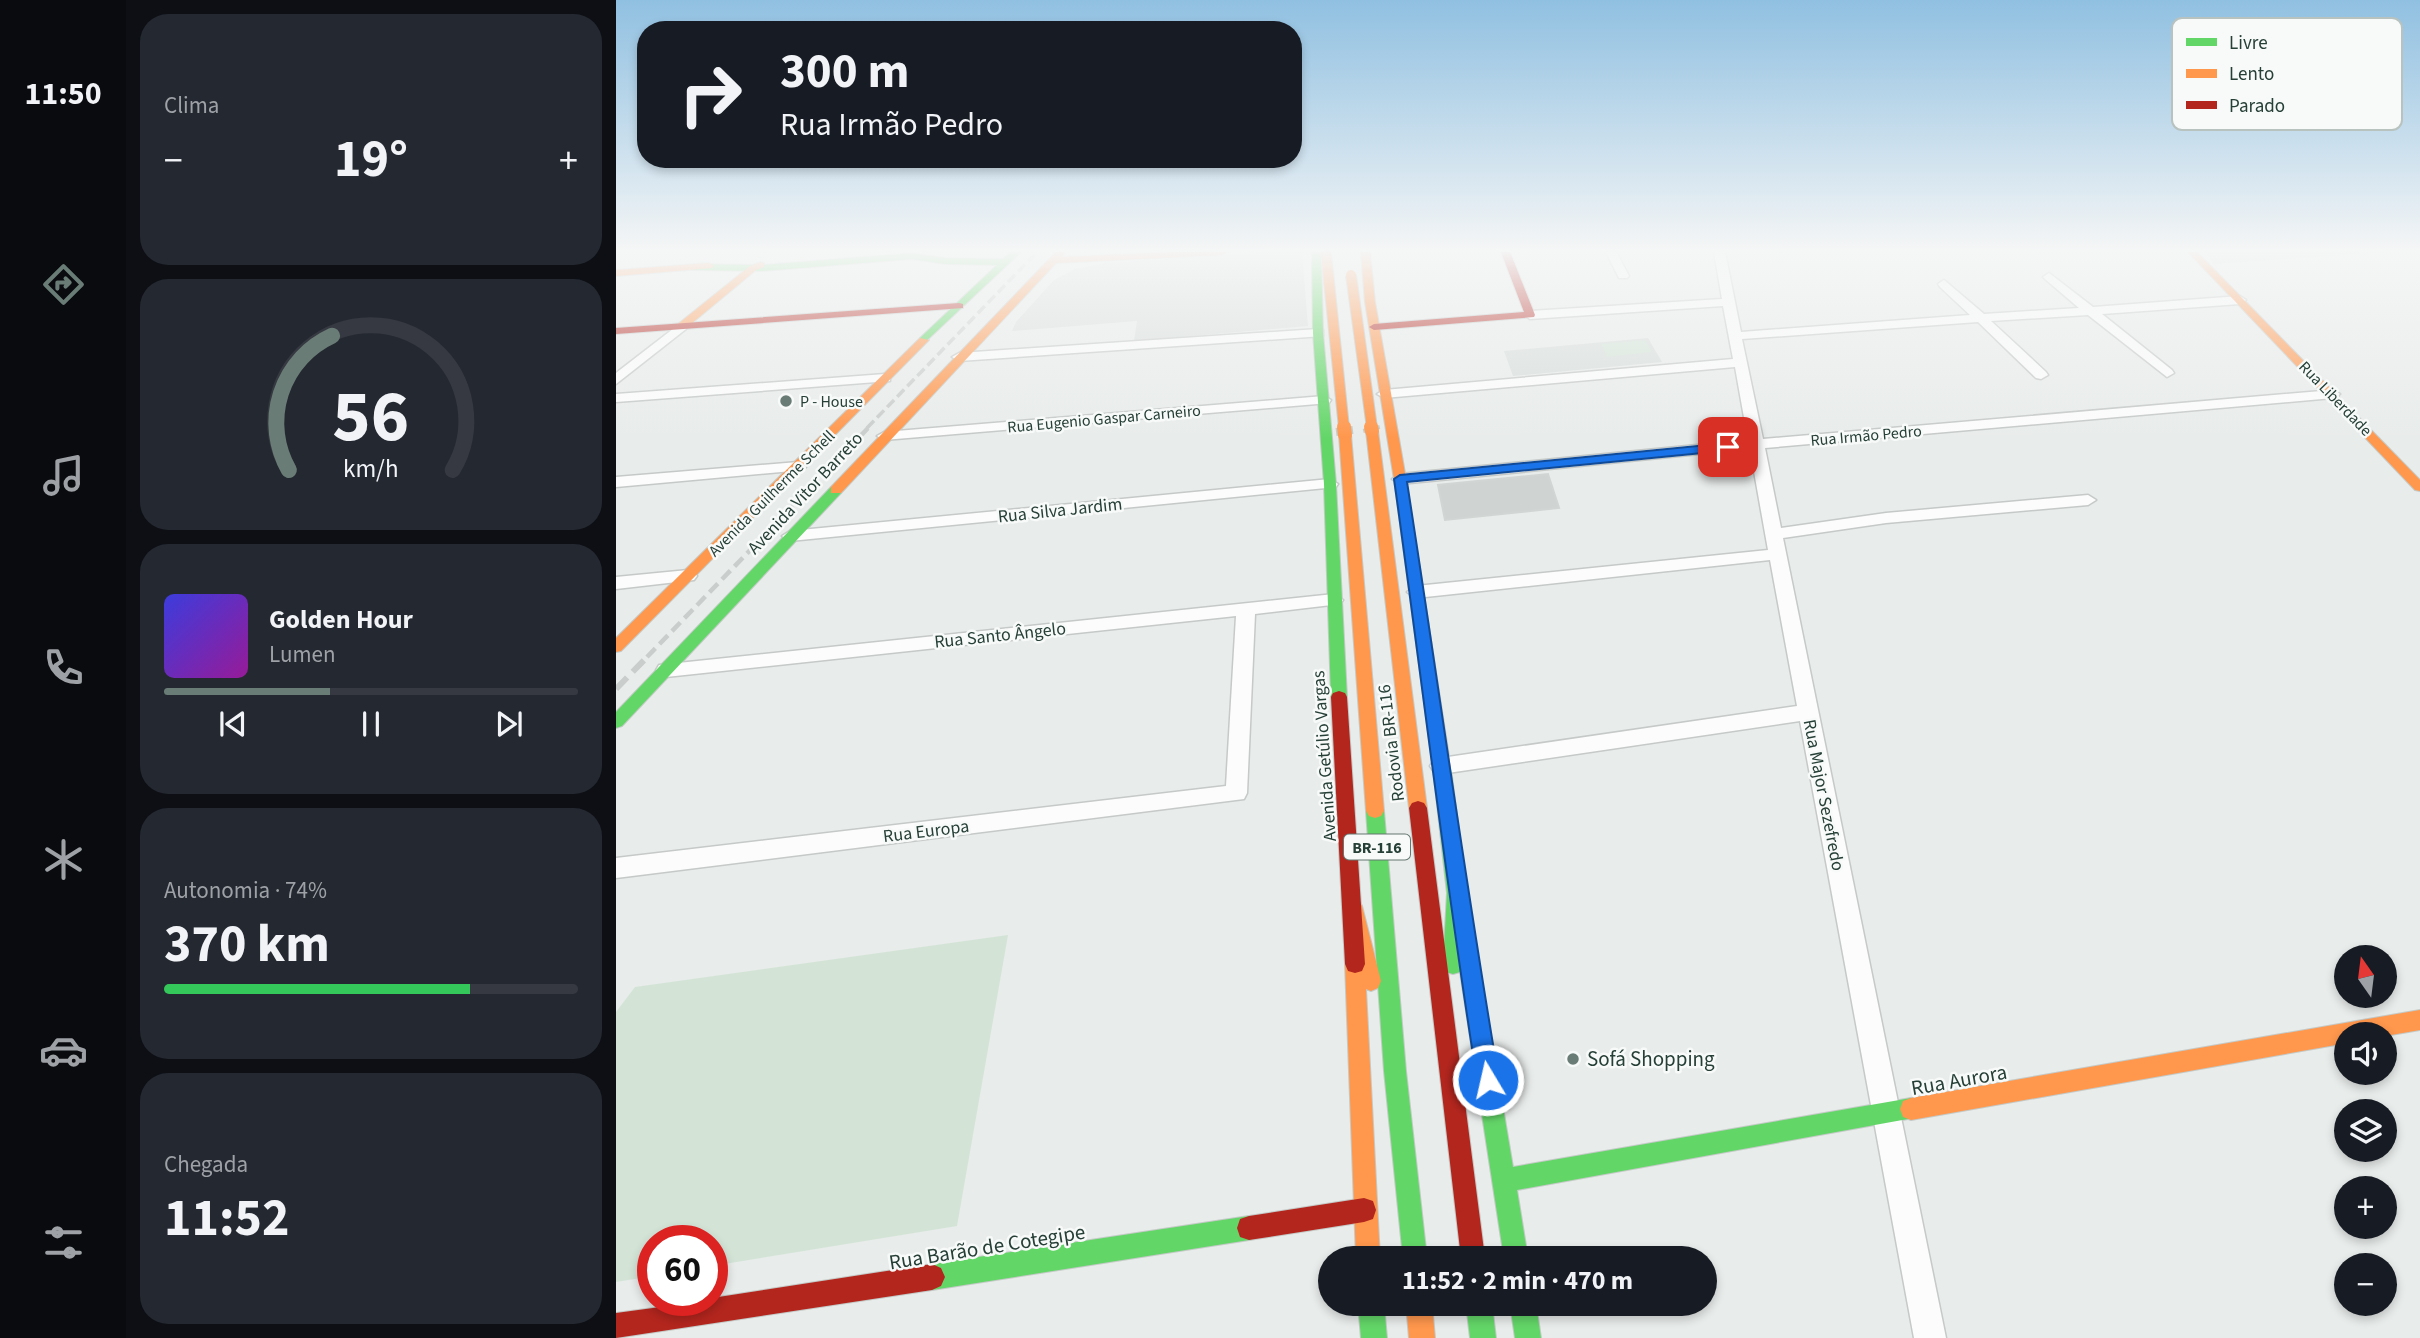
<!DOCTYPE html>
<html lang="pt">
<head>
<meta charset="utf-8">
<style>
	:root { --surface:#171b24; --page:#242831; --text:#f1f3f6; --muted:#9ea1a6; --line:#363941; --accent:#6a7c76 }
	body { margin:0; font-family:"Source Sans 3",sans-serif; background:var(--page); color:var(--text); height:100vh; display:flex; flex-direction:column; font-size:26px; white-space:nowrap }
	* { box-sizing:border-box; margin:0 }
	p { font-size:23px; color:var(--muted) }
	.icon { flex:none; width:38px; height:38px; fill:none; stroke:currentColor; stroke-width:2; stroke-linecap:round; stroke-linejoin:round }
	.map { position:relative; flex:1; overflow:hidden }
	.side { display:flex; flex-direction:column; gap:14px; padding:14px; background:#0d0f14; width:490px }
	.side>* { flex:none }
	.guide { position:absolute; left:21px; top:21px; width:665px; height:147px; border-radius:28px; box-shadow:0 4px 10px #0003; background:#171b24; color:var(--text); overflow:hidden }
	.needle { width:46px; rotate:346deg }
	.fabs { position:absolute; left:1718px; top:945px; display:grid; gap:14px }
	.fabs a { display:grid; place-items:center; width:63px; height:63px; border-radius:50%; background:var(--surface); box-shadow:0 4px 10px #0003; font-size:35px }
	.speed { position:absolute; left:21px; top:1225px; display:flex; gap:14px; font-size:35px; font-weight:700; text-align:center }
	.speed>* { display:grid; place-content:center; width:91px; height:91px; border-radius:50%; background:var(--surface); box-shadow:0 4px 10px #0003; line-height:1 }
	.speed .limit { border:10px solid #d22; background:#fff; color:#111 }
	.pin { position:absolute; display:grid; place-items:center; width:60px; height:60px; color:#fff; margin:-30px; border-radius:14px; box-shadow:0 4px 10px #0006 }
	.me { position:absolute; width:77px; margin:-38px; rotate:351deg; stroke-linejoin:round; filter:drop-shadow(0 0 5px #0008) }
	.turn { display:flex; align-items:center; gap:24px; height:147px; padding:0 28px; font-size:32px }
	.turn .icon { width:91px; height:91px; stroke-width:2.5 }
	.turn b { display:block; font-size:49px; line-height:60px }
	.big { font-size:52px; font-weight:700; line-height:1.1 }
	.side .tile { flex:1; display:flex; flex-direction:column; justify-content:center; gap:10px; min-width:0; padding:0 24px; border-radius:28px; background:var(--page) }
	.side .dial { align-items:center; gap:0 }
	.dial svg { height:182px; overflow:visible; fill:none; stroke:var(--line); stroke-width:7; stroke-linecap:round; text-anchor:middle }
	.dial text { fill:var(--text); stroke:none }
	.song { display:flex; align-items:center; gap:21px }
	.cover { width:84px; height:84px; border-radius:10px; background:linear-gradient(135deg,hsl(240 70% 55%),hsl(300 70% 35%)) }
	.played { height:7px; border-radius:4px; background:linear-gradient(90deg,var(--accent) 40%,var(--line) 40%) }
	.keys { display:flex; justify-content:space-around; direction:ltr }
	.heat { display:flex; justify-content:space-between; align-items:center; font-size:38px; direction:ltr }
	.charge { height:10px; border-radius:5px; background:linear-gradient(90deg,#34c759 74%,var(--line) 0) }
	.trip { position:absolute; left:702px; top:1246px; width:399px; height:70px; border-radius:35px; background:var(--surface); box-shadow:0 4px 10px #0003; font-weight:700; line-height:70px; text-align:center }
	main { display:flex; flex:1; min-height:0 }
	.dock { display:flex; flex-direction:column; width:126px; justify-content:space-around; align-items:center; background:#090b0e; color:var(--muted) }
	.dock .icon { width:49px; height:49px }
	.dock .current { color:var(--accent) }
	.dock b { font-size:32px; color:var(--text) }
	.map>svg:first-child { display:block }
	.built { fill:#d7ddda }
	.green { fill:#d3e4d7 }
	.building { fill:#cfd4d2; stroke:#d1d5d3; stroke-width:2 }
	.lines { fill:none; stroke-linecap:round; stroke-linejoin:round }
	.street-casing { stroke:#c5c9c7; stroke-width:3 }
	.fast-casing { stroke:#c4cac7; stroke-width:2 }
	.slow-casing { stroke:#c4cac7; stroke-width:2 }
	.jam-casing { stroke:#c4cac7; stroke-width:2 }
	.street { fill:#fcfcfc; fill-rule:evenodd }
	.fast { fill:#63d668; fill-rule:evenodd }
	.slow { fill:#ff974d; fill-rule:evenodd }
	.jam { fill:#b3261e; fill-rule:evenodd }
	.rail-far2 { stroke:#c9cdcb; stroke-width:3.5; stroke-dasharray:10 4.5; stroke-linecap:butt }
	.rail-far1 { stroke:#c9cdcb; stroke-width:4.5; stroke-dasharray:12 6; stroke-linecap:butt }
	.rail { stroke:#c9cdcb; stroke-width:6; stroke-dasharray:16 8; stroke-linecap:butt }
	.slow-bridge-far1-casing { stroke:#c3cac8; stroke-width:12; stroke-linecap:butt }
	.slow-bridge-casing { stroke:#c3cac8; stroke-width:17; stroke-linecap:butt }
	.slow-bridge-far1 { stroke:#ff974d; stroke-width:10 }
	.slow-bridge { stroke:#ff974d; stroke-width:14 }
	.route { fill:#1a73e8; stroke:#114b97; stroke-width:2 }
	.poi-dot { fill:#6a7c76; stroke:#f7faf9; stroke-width:2.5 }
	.labels { text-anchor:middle; stroke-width:5; stroke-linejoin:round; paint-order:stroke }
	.far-street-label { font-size:16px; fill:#263f37; stroke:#f7faf9 }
	.far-poi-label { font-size:16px; fill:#263f37; stroke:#f7faf9; text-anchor:start }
	.shield { fill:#f7faf9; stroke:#657771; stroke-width:2 }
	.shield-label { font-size:16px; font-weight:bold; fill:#263f37 }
	.street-label { font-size:18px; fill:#263f37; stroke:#f7faf9 }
	.near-poi-label { font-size:21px; fill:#263f37; stroke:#f7faf9; text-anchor:start }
	.near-street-label { font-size:21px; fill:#263f37; stroke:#f7faf9 }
	.key { fill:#f7faf9; stroke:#b8c2bf; stroke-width:2 }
	.key-label { font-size:19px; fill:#263f37 }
</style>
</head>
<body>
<main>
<nav class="dock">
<b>11:50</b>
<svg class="icon current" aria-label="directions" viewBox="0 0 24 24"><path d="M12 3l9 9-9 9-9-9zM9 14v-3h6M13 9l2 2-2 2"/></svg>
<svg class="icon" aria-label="music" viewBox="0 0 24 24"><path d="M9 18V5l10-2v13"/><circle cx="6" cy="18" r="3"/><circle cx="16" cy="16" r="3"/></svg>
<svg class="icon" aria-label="phone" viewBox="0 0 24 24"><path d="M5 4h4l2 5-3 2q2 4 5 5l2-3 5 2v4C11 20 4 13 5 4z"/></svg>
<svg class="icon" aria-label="climate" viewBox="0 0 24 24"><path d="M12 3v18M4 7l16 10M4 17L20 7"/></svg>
<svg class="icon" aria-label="car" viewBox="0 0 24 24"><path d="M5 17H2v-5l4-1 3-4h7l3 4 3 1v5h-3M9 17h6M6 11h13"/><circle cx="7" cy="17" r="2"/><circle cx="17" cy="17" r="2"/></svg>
<svg class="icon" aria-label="filters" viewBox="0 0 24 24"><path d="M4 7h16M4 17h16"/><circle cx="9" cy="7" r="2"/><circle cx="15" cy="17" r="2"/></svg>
</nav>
<section class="side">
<div class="tile"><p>Clima</p>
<div class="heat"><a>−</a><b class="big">19°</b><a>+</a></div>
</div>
<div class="tile dial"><svg viewBox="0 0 100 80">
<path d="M14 69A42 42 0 1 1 86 69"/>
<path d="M14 69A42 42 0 0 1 33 10" stroke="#6a7c76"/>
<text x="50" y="56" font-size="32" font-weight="700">56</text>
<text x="50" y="72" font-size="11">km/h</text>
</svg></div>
<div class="tile">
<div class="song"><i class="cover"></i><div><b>Golden Hour</b><p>Lumen</p></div></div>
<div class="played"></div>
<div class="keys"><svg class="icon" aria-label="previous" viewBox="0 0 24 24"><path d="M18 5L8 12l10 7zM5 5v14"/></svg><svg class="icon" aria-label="pause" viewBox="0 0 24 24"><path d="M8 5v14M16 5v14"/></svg><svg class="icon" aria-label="next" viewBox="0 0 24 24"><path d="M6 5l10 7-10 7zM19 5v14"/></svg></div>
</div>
<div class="tile"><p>Autonomia · 74%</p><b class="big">370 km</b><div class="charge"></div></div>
<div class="tile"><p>Chegada</p><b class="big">11:52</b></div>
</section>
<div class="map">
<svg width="1804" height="1338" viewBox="0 0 1804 1338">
	<rect width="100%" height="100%" fill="#e8ecea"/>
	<path class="built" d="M655,252H686L692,326L518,341L521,321L396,331L400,322L438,280L459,269L490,263Z
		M1032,338L1046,362L897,376L888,351Z"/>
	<path class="green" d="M1589,252H1771L1598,264Z
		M1029,340L1036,352L991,357L985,344Z
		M392,935L341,1226L96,1266V1241H37V1276L0,1282V1012L19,987Z"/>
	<path class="building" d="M932,474L943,508L829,520L822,485Z"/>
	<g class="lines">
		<g class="street-casing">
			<path id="street" d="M990,252H1000L1013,276L1011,278H1003Z
				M1098,252H1109L1125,332L1354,315L1324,287L1322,284L1328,280L1368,314L1463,308L1429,279L1427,277L1433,273L1477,307L1624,296L1630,300L1624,304L1486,314L1556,370L1558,373L1551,377L1472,315L1375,321L1430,372L1432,375L1425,379L1420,378L1362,322L1126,339L1147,439L1717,390L1724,394L1717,398L1149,448L1165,528L1270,513L1472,495L1480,500L1472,505L1270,523L1167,538L1330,1338H1298L1184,721L825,774L818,772L814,766L818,760L825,758L1181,706L1154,560L800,598L791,592L800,586L1152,550L1134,449L784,484L776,479L784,474L1132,440L1119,367L768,398L761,394L768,390L1117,359L1107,306L914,319L908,315L914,311L1106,299Z
				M66,322L70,323V329L0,384V373Z
				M702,329L707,330V336L343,361L336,357L343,353Z
				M269,374L274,375V381L0,402V394Z
				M708,396L715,400L713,403L268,440L261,436L268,432Z
				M182,462L190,467L187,470L0,487V477Z
				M714,479L722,484L720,487L174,541L166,536L174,531Z
				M72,570L78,572L81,576L78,580L0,589V577Z
				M718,594L727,600L724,604L639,614L631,793L628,799L0,878V858L610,786L620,616L50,677L43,675L40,670L43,665Z"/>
		</g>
		<g class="fast-casing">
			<path id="fast" d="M395,252H405L308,343L304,342V338L381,265L329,264L296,259L145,271L76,270L71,267L76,264L145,265L296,253L329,258L387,259Z
				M696,252H705L707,333L720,484L731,697L729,701H717L715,697L708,484L697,333Z
				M220,486L225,487V493L6,726L0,728V712L215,487Z
				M826,762L832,764L835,769L851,893L897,1167L1295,1098L1303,1101L1306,1109L1303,1117L901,1190L912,1258H888L844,972L837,974L830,972L827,965L831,893L817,769L820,764Z
				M759,804L765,806L768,811L790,1071L811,1258H787L768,1071L750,811L753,806Z
				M633,1216L642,1219L645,1228L642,1237L633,1240L316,1290L307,1286L303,1277L307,1268L316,1264Z
				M742,1304H768L771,1338H745Z
				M850,1304H876L880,1338H854Z
				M894,1304H920L925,1338H899Z"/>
		</g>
		<g class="slow-casing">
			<path id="slow" d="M440,252H449L446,257L557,252H611L606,255L440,263L225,493H215V487Z
				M745,252H754L759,302L790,479L835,769L832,774L826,776L820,774L817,769L778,479L749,302Z
				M1572,252H1581L1804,480V491L1799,490Z
				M145,262L148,263V267L140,270L70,328H62V324L134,266Z
				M93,263L98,266L96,268L0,276V270Z
				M304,338L313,340L5,651L0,652V638Z
				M756,427L762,431L811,808L808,813L802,815L796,813L793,808L750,431Z
				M729,431L735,435L768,811L765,816L759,818L753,816L750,811L723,435Z
				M736,897L743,900L746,906L765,981L762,988L755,991L750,989L764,1258H740L729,964L732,957L738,955L726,906L729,900Z
				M1804,1010V1030L1769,1036V1034H1731V1043L1295,1120L1287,1117L1284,1109L1287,1101L1295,1098Z
				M790,1304H816L819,1338H793Z"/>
		</g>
		<g class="jam-casing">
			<path id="jam" d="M885,252H894L919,315L918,317L758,330L753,327L758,324L908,312Z
				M343,303L347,304V308L0,334V328Z
				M723,691L729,693L731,697L749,964L746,971L739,973L732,971L729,964L715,697L717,693Z
				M802,801L808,803L811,808L869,1258H845L793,808L796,803Z
				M748,1198L757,1201L760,1210L757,1219L748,1222L633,1240L624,1237L621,1228L624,1219L633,1216Z
				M316,1264L325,1268L329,1277L325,1286L316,1290L0,1338V1313L96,1300V1298Z"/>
		</g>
		<use href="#street" class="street"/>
		<use href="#fast" class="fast"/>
		<use href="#slow" class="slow"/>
		<use href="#jam" class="jam"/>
		<path class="rail-far2" d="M251,428L421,252"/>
		<path class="rail-far1" d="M31,657L253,427"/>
		<path class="rail" d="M0,689L33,655"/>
		<g class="slow-bridge-far1-casing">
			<path id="slow-bridge-far1" d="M710,252L728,428
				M735,275L756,428"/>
		</g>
		<g class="slow-bridge-casing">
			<path id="slow-bridge" d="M728,427L729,435
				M755,427L756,431"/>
		</g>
		<use href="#slow-bridge-far1" class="slow-bridge-far1"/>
		<use href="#slow-bridge" class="slow-bridge"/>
	</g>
	<linearGradient id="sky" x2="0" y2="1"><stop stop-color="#90c0e1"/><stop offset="0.57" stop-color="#f5f6f6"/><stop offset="1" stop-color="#f5f6f6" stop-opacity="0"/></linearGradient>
	<rect width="1804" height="439" fill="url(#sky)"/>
	<path class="route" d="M1112,443L1119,447L1117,450L791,482C822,681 849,881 883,1080L880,1088L872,1091L864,1088L861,1080C829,880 806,679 778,479L784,475Z"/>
	<g class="poi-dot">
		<circle cx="170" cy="401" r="7"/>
		<circle cx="957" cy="1059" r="7"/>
	</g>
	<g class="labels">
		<g class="far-street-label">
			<text transform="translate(1720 398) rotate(46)" y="6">Rua Liberdade</text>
			<text transform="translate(488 418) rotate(-5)" y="6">Rua Eugenio Gaspar Carneiro</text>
			<text transform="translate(1250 435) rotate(-5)" y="6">Rua Irmão Pedro</text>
			<text transform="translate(155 493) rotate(-45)" y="6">Avenida Guilherme Schell</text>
		</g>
		<g class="far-poi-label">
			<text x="184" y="407">P - House</text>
		</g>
		<rect class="shield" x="728" y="834.5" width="66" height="25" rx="5"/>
		<g class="shield-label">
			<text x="761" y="853">BR-116</text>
		</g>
		<g class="street-label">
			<text transform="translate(189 493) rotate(-47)" y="6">Avenida Vitor Barreto</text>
			<text transform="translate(444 510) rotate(-6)" y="6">Rua Silva Jardim</text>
			<text transform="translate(384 635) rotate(-6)" y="6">Rua Santo Ângelo</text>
			<text transform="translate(775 743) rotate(-97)" y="6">Rodovia BR-116</text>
			<text transform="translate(708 756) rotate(-94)" y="6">Avenida Getúlio Vargas</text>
			<text transform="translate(1208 795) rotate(79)" y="6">Rua Major Sezefredo</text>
			<text transform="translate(310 831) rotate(-7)" y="6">Rua Europa</text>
		</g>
		<g class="near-poi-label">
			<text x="971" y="1066">Sofá Shopping</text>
		</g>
		<g class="near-street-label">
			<text transform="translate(1343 1080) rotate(-10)" y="7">Rua Aurora</text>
			<text transform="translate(371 1247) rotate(-9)" y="7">Rua Barão de Cotegipe</text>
		</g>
	</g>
	<rect x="1556" y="18" width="230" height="112" rx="10" class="key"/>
	<rect x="1570" y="38" width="31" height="8" fill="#63d668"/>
	<rect x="1570" y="69" width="31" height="9" fill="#ff974d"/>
	<rect x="1570" y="101" width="31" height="8" fill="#b3261e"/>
	<g class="key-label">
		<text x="1613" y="49">Livre</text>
		<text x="1613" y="80">Lento</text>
		<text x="1613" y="112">Parado</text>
	</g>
</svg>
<div class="fabs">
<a><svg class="needle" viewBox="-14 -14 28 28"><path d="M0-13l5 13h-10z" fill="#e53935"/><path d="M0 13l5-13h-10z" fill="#9ea1a6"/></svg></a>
<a><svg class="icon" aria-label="sound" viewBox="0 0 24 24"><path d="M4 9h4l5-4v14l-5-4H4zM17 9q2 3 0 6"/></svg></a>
<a><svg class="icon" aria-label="layers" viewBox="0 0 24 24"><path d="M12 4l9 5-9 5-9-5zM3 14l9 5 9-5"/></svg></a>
<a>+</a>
<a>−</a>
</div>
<div class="speed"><div class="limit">60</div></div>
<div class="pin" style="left:1112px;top:447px;background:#d93025"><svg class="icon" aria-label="arrive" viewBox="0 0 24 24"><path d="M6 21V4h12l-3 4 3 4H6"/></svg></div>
<svg class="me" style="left:872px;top:1080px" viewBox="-20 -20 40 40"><circle r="17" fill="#1a73e8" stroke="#fff" stroke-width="3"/><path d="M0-11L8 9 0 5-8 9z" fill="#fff"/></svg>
<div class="trip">11:52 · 2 min · 470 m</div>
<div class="guide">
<div class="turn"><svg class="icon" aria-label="right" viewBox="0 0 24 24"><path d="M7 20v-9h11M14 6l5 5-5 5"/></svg><div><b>300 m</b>Rua Irmão Pedro</div></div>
</div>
</div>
</main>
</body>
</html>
